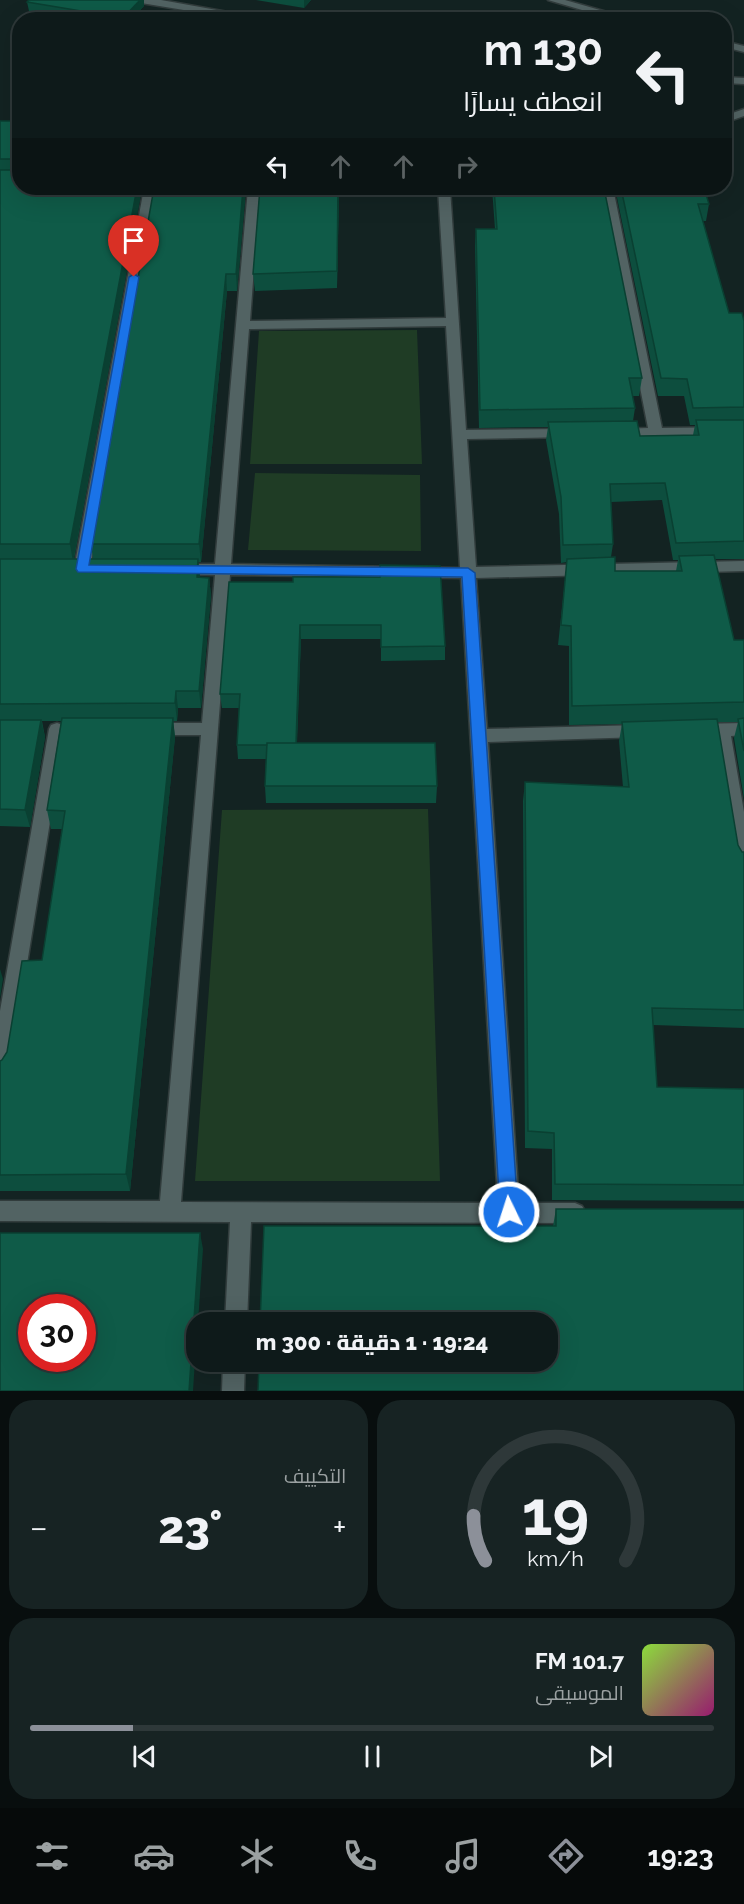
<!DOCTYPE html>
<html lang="ar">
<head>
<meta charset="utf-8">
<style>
	:root { --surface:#0e1a1a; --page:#172323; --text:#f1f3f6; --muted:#9ba1a2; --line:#2e3839; --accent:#8c9099 }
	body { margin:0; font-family:Raleway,Cairo,sans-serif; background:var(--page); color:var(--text); direction:rtl; height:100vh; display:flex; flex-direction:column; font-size:22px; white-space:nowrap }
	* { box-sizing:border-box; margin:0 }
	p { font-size:20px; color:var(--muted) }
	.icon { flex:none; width:33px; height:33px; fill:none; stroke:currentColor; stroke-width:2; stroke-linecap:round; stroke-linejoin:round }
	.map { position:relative; height:1391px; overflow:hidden; direction:ltr }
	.side { display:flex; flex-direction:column; gap:9px; padding:9px; background:#080e0e; flex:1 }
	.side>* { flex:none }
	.guide { position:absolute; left:12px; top:12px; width:720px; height:183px; border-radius:24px; box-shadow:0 6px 24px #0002,0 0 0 2px var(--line); direction:rtl; background:#0e1a1a; color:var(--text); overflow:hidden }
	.speed { position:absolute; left:18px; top:1294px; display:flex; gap:12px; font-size:30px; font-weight:700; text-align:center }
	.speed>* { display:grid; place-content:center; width:78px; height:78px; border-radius:50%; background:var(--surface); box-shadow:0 6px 24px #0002,0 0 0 2px var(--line); line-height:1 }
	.speed .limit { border:9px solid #d22; background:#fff; color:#111 }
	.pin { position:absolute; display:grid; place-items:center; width:51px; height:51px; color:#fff; margin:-62px -26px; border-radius:50% 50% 50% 0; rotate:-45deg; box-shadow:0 0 6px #0007 }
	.pin .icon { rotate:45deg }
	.me { position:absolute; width:66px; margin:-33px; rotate:356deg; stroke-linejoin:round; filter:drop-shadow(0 0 4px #0008) }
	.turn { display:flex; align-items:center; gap:21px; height:126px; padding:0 30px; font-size:27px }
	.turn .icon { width:78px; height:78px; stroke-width:2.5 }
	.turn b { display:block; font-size:42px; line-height:51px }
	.lanes { display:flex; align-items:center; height:57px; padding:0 30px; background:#0003; justify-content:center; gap:30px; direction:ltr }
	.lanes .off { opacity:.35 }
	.big { font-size:45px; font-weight:800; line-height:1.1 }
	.side .tile { flex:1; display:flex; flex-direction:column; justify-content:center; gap:9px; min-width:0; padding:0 21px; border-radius:24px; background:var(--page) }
	.side .dial { align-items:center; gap:0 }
	.dial svg { height:156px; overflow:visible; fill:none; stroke:var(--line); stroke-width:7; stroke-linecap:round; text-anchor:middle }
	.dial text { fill:var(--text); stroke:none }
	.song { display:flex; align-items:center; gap:18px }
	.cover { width:72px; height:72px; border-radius:9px; background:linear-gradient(135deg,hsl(90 70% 55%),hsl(320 70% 35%)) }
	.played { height:6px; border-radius:3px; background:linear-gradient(90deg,var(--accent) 15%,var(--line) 15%) }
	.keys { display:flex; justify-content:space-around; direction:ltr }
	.heat { display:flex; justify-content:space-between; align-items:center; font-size:33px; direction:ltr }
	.side .tiles { flex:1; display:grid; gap:9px; grid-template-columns:1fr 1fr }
	.tile:last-child { grid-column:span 2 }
	.trip { position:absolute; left:186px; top:1312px; width:372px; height:60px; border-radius:24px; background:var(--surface); box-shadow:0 6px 24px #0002,0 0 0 2px var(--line); font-weight:800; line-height:60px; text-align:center; direction:rtl }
	.dock { display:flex; height:96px; justify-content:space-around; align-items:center; background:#060a0a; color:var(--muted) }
	.dock .icon { width:42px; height:42px }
	.dock .on { color:var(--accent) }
	.dock b { font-size:27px; color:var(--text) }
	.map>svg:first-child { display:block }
	.green { fill:#1f3c25 }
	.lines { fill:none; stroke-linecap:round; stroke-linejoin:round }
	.minor-casing { stroke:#313c3c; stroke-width:3 }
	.minor { fill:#526363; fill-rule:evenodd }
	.wall { fill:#0d4e3e; fill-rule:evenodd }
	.shaded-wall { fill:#0a4032 }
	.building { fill:#0f5b48; stroke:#0a4032; stroke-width:1.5; fill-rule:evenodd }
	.route { fill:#1a73e8; stroke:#114b97; stroke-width:1.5 }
</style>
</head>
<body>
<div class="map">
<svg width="744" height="1391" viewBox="0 0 744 1391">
	<rect width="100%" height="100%" fill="#132322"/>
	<path class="green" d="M417,330L422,464H250L259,331Z
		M255,473L420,475L421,551L248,550Z
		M428,809L440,1181H195L222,810Z"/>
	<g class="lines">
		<g class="minor-casing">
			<path id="minor" d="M136,0H161L273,20H245L141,3Z
				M548,0H565L635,20H616Z
				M724,41L744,46V52L724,47Z
				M724,77L744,78V84L724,83Z
				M744,109V116L724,123V116Z
				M144,188H156L90,569L82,574L74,569Z
				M248,188H260L250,321L446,318L438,188H450L466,430L569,429L576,433L569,437L467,439L476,567L744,561V571L476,578L487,729L641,725L647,726L649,731L647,736L641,737L488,742L519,1203H575L582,1206L586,1213L582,1220L575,1223L251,1222L247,1323H225L230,1222L0,1221V1201H160L201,735H154L148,733L146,729L148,725L154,723H202L215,575L178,574L170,569L178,564H215ZM446,326L460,568L231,564L249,329ZM230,575L461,578L498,1203L181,1202Z
				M601,188H613L662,428L744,427V435L616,437L609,433L616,429L648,428Z
				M57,723L63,725L65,729L10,1069L7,1075L0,1078V1011L49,729L51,725Z
				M744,723V735L731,736L744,812V870L738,868L735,863L714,736L691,735L689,730L691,725L697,724Z
				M223,1362H245L244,1391H222Z"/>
		</g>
		<use href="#minor" class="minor"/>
	</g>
	<path class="wall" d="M256,0H311L304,8Z
		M27,2L144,6L131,20H77L29,11Z
		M0,121H20V188H142L74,559H93L91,544L246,188L237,291H227L201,562H198L200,577L209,578L211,595L201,708H178L177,721H173L175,737L130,1191H0V1061L2,1060L7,1052L42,960L62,829H51L47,810L61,721H42L45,737L30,827L0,826Z
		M260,188H339L337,288L255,291L253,274Z
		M492,188H604L642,378L639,396H632L635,408L633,421L640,436L693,435L695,425H690L684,396H658L615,188H704L709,204L706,221H703L729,313L744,321V559H715L734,640H744V799L734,738L738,722H717L738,845L742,852H744V1028L653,1025L657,1087L744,1089V1201L552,1200V1149L525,1148L523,801L525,782L623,787L619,741L622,724L569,725V646L558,645L567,562L561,563L559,514L546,440L548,427L479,428L475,246L476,229H495ZM662,500L673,560H678L676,571H615L611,557L613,544L611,502Z
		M293,582L445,646V660L381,661V639H301L297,743L437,786L436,803H266L265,786L266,759H238L237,745L239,708H222L220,694Z
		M556,1209H744L553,1226Z"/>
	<path class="shaded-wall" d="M140,0H144V6L131,20H123V18Z
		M304,0H311L304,8Z
		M137,188H142L73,562L70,544Z
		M243,188H248H246L237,291L236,274Z
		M338,188H339L337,288V271Z
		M226,274L227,291L201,562L199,544Z
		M198,559L200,576L199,595L197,577Z
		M209,578L211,595L201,708L199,691Z
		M300,625L301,639L296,759L295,745Z
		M176,691L178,708L177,721L175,703Z
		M173,718L175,737L130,1191L126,1174Z
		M41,720L45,737L30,827L25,810Z
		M0,969L3,979L0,998Z
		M200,1233L203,1249L198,1323H196V1345L193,1391H189Z"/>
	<path class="building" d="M29,0H140L123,18L27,2Z
		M0,121H20V188H137L70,544H0V170H19V159H0Z
		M154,188H243L236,274H226L199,544H91Z
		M260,188H338L337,271L253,274Z
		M494,188H604L642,378H629L635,408L480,410L476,229H497Z
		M621,188H704L709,204H698L729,313H742L744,321V407L693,408L687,379L661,378Z
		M696,420H744V541L676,543L665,483L610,484L613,544L563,545L561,497L548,422L637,421L640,436L699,435Z
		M714,555L734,640H744V702L572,706L571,626L561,625L567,559L615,557V571H682L679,556Z
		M0,559H198L197,577L209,578L199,691H176L175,703L0,704Z
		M380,565L440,566L445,646L381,647V625H300L296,743H267V745H237L240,694H220L229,582H293V577H380Z
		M62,718H173L126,1174L0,1175V1061L2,1060L7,1052L22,961L42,960L65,811L47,810Z
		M744,718V751L738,719Z
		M717,719L738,845L742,852H744V1010L652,1008L657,1087L744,1089V1185L555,1184L554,1133L528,1131L525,782L629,787L622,722Z
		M0,720H41L25,810L0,809Z
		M267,743H435L437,786H265Z
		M556,1209H744V1391H258L259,1362H548V1323H260L264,1226H556Z
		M0,1233H200L189,1391H0ZM32,1308H82V1359H32Z"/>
	<path class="route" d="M134,274L139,277L89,565L468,568L475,573L518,1212L515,1218L509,1221L503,1218L500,1212L462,577L78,572L76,569L129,277Z"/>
</svg>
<div class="speed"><div class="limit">30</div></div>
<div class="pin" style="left:134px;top:277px;background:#d93025"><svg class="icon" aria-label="arrive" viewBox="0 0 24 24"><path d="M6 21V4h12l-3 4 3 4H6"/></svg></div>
<svg class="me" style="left:509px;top:1212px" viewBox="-20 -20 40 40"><circle r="17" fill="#1a73e8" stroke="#fff" stroke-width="3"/><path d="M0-11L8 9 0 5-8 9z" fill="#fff"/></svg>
<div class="trip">19:24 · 1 دقيقة · 300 m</div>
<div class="guide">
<div class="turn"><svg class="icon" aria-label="left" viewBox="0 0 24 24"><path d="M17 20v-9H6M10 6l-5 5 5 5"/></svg><div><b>130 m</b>انعطف يسارًا</div></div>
<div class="lanes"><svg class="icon" aria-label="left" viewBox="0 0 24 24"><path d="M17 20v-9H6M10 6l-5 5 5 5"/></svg><svg class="icon off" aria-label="ahead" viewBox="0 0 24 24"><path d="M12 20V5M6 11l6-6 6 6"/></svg><svg class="icon off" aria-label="ahead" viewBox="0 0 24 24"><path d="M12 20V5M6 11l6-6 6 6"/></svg><svg class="icon off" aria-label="right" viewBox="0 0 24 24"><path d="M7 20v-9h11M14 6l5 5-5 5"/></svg></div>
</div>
</div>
<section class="side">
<div class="tiles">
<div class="tile dial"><svg viewBox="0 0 100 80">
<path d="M14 69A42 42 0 1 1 86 69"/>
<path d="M14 69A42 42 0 0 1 8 46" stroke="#8c9099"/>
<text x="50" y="56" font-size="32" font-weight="700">19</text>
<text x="50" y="72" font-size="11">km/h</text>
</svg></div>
<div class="tile"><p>التكييف</p>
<div class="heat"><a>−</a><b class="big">23°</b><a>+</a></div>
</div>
<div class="tile">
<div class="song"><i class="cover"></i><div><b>101.7 FM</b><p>الموسيقى</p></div></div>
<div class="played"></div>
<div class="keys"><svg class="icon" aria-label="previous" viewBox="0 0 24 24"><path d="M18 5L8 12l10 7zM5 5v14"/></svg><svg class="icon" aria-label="pause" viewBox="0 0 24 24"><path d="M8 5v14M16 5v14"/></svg><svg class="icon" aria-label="next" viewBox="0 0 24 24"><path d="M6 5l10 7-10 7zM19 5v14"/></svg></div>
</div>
</div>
</section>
<nav class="dock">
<b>19:23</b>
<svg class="icon on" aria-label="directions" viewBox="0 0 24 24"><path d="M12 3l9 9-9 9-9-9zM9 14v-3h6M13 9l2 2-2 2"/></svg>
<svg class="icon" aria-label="music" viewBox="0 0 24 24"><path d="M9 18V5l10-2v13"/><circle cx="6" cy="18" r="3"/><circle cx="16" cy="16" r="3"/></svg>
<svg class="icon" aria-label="phone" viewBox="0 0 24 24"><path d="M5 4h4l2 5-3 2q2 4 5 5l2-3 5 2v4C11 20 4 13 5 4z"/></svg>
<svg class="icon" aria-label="climate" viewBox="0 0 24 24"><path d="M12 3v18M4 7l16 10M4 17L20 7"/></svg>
<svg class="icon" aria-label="car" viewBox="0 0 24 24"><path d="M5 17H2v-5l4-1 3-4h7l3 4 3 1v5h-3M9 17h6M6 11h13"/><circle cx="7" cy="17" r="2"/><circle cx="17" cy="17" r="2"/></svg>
<svg class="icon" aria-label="filters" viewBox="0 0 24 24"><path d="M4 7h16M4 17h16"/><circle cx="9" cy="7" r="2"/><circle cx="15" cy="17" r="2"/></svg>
</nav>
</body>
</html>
